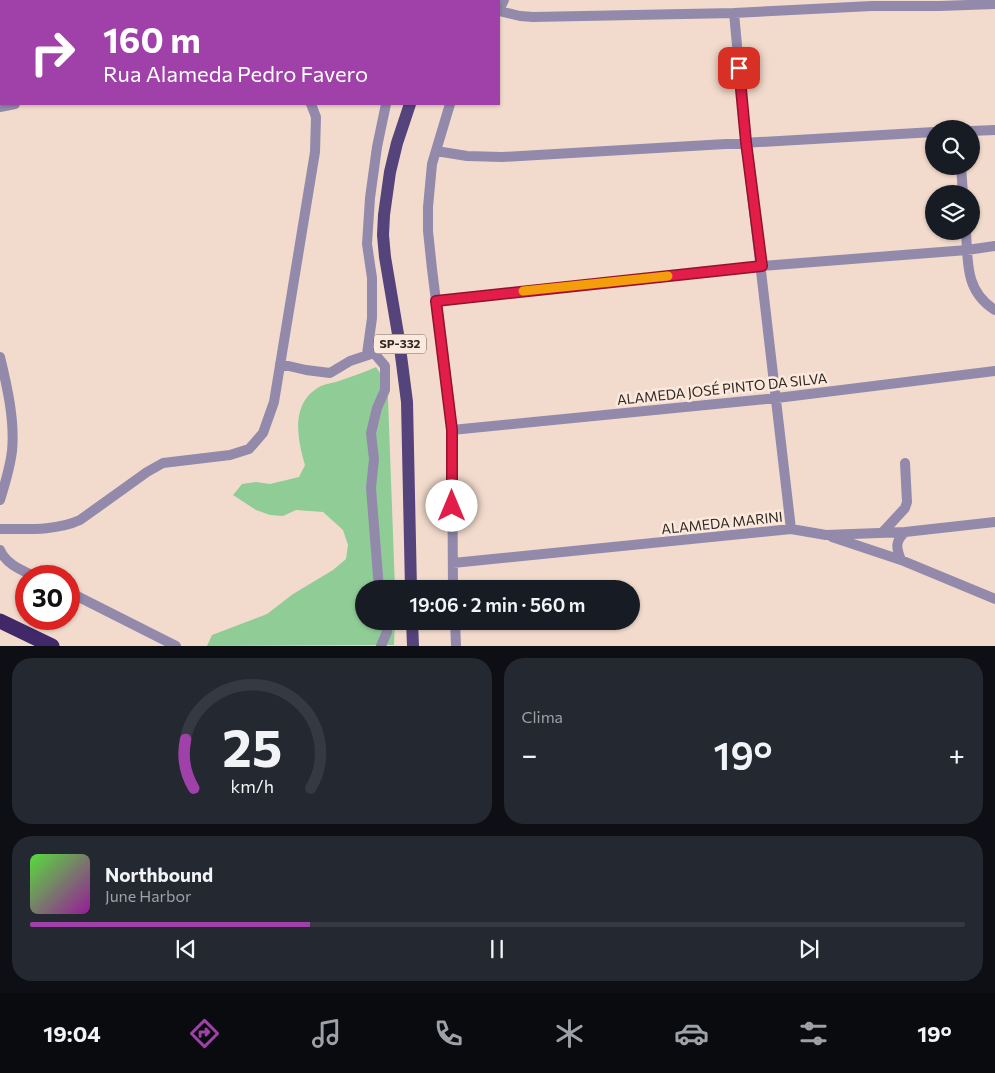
<!DOCTYPE html>
<html lang="pt">
<head>
<meta charset="utf-8">
<style>
	:root { --surface:#171b24; --page:#242831; --text:#f1f3f6; --muted:#9ea1a6; --line:#363941; --accent:#a041a9 }
	body { margin:0; font-family:Commissioner,sans-serif; background:var(--page); color:var(--text); height:100vh; display:flex; flex-direction:column; font-size:19px; white-space:nowrap }
	* { box-sizing:border-box; margin:0 }
	p { font-size:16px; color:var(--muted) }
	.icon { flex:none; width:28px; height:28px; fill:none; stroke:currentColor; stroke-width:2; stroke-linecap:round; stroke-linejoin:round }
	.map { position:relative; height:646px; overflow:hidden }
	.panel { display:flex; flex-direction:column; gap:12px; padding:12px; background:#0d0f14; flex:1 }
	.panel>* { flex:none }
	.guide { position:absolute; left:0px; top:0px; width:500px; height:105px; box-shadow:0 1px 4px #0004; background:#a041a9; color:#fff; overflow:hidden }
	.fabs { position:absolute; left:925px; top:120px; display:grid; gap:10px }
	.fabs a { display:grid; place-items:center; width:55px; height:55px; border-radius:50%; background:var(--surface); box-shadow:0 1px 4px #0004; font-size:25px }
	.speed { position:absolute; left:15px; top:565px; display:flex; gap:10px; font-size:25px; font-weight:700; text-align:center }
	.speed>* { display:grid; place-content:center; width:65px; height:65px; border-radius:50%; background:var(--surface); box-shadow:0 1px 4px #0004; line-height:1 }
	.speed .limit { border:8px solid #d22; background:#fff; color:#111 }
	.pin { position:absolute; display:grid; place-items:center; width:42px; height:42px; color:#fff; margin:-21px; border-radius:10px; box-shadow:0 2px 8px #0006 }
	.me { position:absolute; width:55px; margin:-28px; rotate:0deg; stroke-linejoin:round; filter:drop-shadow(0 0 4px #0008) }
	.turn { display:flex; align-items:center; gap:18px; height:105px; padding:0 20px; font-size:22px }
	.turn .icon { width:65px; height:65px; stroke-width:2.5 }
	.turn b { display:block; font-size:35px; line-height:42px }
	.big { font-size:38px; font-weight:600; line-height:1.1 }
	.panel .card { flex:1; display:flex; flex-direction:column; justify-content:center; gap:8px; min-width:0; padding:0 18px; border-radius:20px; background:var(--page) }
	.panel .dial { align-items:center; gap:0 }
	.dial svg { height:130px; overflow:visible; fill:none; stroke:var(--line); stroke-width:7; stroke-linecap:round; text-anchor:middle }
	.dial text { fill:var(--text); stroke:none }
	.song { display:flex; align-items:center; gap:15px }
	.cover { width:60px; height:60px; border-radius:8px; background:linear-gradient(135deg,hsl(110 70% 55%),hsl(300 70% 35%)) }
	.played { height:5px; border-radius:2px; background:linear-gradient(90deg,var(--accent) 30%,var(--line) 30%) }
	.keys { display:flex; justify-content:space-around; direction:ltr }
	.heat { display:flex; justify-content:space-between; align-items:center; font-size:28px; direction:ltr }
	.panel .tiles { flex:1; display:grid; gap:12px; grid-template-columns:1fr 1fr }
	.card:last-child { grid-column:span 2 }
	.trip { position:absolute; left:355px; top:580px; width:285px; height:50px; border-radius:25px; background:var(--surface); box-shadow:0 1px 4px #0004; font-weight:600; line-height:50px; text-align:center }
	.dock { display:flex; height:80px; justify-content:space-around; align-items:center; background:#090b0e; color:var(--muted) }
	.dock .icon { width:35px; height:35px }
	.dock .on { color:var(--accent) }
	.dock b { font-size:22px; color:var(--text) }
	.map>svg:first-child { display:block }
	.green { fill:#90cd96 }
	.lines { fill:none; stroke-linecap:round; stroke-linejoin:round }
	.minor { stroke:#938aab; stroke-width:10 }
	.major { stroke:#55437b; stroke-width:12 }
	.highway { stroke:#412869; stroke-width:15 }
	.route-casing { stroke:#92132f; stroke-width:12 }
	.route { stroke:#e11d48; stroke-width:9 }
	.slow { stroke:#f59e0b; stroke-width:9 }
	.labels { text-anchor:middle; stroke-width:5; stroke-linejoin:round; paint-order:stroke }
	.shield { fill:#fce9dd; stroke:#6e625b; stroke-width:1 }
	.shield-label { font-size:12px; font-weight:bold; fill:#312823 }
	.street-label { font-size:14px; fill:#312823; stroke:#fce9dd }
</style>
</head>
<body>
<div class="map">
<svg width="995" height="646" viewBox="0 0 995 646">
	<rect width="100%" height="100%" fill="#f2dbcc"/>
	<path class="green" d="M376,367L384,379L388,398L395,589H364V621H395L394,645L207,646L212,635L267,614L293,594L333,570L346,559L348,545L343,530L323,512L296,510L283,516L270,515L256,510L233,495L242,484L256,482L270,484L299,477L305,465C297,438 290,402 321,386C325,384 331,383 336,382C349,377 363,373 376,367Z"/>
	<g class="lines">
		<path class="minor" d="M293,1V0
			M427,1V0
			M499,10L504,0
			M499,11L520,16L533,17L734,13L872,6H940L995,4
			M734,13L746,142L791,529
			M450,104L432,164L428,207V231L432,269L452,430L453,589
			M0,107L15,104
			M971,131L995,130
			M436,151L467,156L502,157L934,132
			M961,166L963,194
			M966,231C968,263 965,291 995,310
			M436,301L762,266L967,250L995,246
			M367,354L372,318V278L367,244L370,198L377,147L386,104
			M0,357C7,386 15,420 12,451C10,468 5,484 0,500
			M280,364L306,370L330,373L350,361L374,353L385,366V390L377,408L371,433L374,459L371,488L379,589
			M452,430L777,398L995,371
			M0,529C27,529 56,531 80,520L147,472L163,463L230,455L249,449L263,433L274,402L315,152L316,117L311,104
			M882,533L905,508L907,502L905,463
			M832,537L901,560L995,599
			M0,550C6,564 21,570 34,576
			M901,560C896,548 895,541 905,532
			M453,563L791,529L826,535L905,532L995,522
			M69,592L176,646
			M455,621L456,646
			M381,646L387,632L385,621"/>
		<path class="major" d="M456,1L457,0
			M410,104L397,143L390,172L384,215L383,235L385,257L399,340L407,402L411,589
			M412,621L413,646"/>
		<path class="highway" d="M0,621L52,646"/>
	</g>
	<g class="lines">
		<g class="route-casing">
			<path id="route" d="M452,506V430L436,301L762,266L746,142L739,68"/>
		</g>
		<use href="#route" class="route"/>
		<path class="slow" d="M523,291L668,276"/>
	</g>
	<g class="labels">
		<rect class="shield" x="374" y="334.5" width="52" height="19" rx="4"/>
		<g class="shield-label">
			<text x="400" y="348">SP-332</text>
		</g>
		<g class="street-label">
			<text transform="translate(722 389) rotate(-6)" y="5">ALAMEDA JOSÉ PINTO DA SILVA</text>
			<text transform="translate(722 523) rotate(-6)" y="5">ALAMEDA MARINI</text>
		</g>
	</g>
</svg>
<div class="fabs">
<a><svg class="icon" aria-label="search" viewBox="0 0 24 24"><circle cx="10" cy="10" r="6"/><path d="M15 15l6 6"/></svg></a>
<a><svg class="icon" aria-label="layers" viewBox="0 0 24 24"><path d="M12 4l9 5-9 5-9-5zM3 14l9 5 9-5"/></svg></a>
</div>
<div class="speed"><div class="limit">30</div></div>
<div class="pin" style="left:739px;top:68px;background:#d93025"><svg class="icon" aria-label="arrive" viewBox="0 0 24 24"><path d="M6 21V4h12l-3 4 3 4H6"/></svg></div>
<svg class="me" style="left:452px;top:506px" viewBox="-20 -20 40 40"><circle r="19" fill="#fff"/><path d="M0-13L10 11 0 6-10 11z" fill="#e11d48"/></svg>
<div class="trip">19:06 · 2 min · 560 m</div>
<div class="guide">
<div class="turn"><svg class="icon" aria-label="right" viewBox="0 0 24 24"><path d="M7 20v-9h11M14 6l5 5-5 5"/></svg><div><b>160 m</b>Rua Alameda Pedro Favero</div></div>
</div>
</div>
<section class="panel">
<div class="tiles">
<div class="card dial"><svg viewBox="0 0 100 80">
<path d="M14 69A42 42 0 1 1 86 69"/>
<path d="M14 69A42 42 0 0 1 9 39" stroke="#a041a9"/>
<text x="50" y="56" font-size="32" font-weight="700">25</text>
<text x="50" y="72" font-size="11">km/h</text>
</svg></div>
<div class="card"><p>Clima</p>
<div class="heat"><a>−</a><b class="big">19°</b><a>+</a></div>
</div>
<div class="card">
<div class="song"><i class="cover"></i><div><b>Northbound</b><p>June Harbor</p></div></div>
<div class="played"></div>
<div class="keys"><svg class="icon" aria-label="previous" viewBox="0 0 24 24"><path d="M18 5L8 12l10 7zM5 5v14"/></svg><svg class="icon" aria-label="pause" viewBox="0 0 24 24"><path d="M8 5v14M16 5v14"/></svg><svg class="icon" aria-label="next" viewBox="0 0 24 24"><path d="M6 5l10 7-10 7zM19 5v14"/></svg></div>
</div>
</div>
</section>
<nav class="dock">
<b>19:04</b>
<svg class="icon on" aria-label="directions" viewBox="0 0 24 24"><path d="M12 3l9 9-9 9-9-9zM9 14v-3h6M13 9l2 2-2 2"/></svg>
<svg class="icon" aria-label="music" viewBox="0 0 24 24"><path d="M9 18V5l10-2v13"/><circle cx="6" cy="18" r="3"/><circle cx="16" cy="16" r="3"/></svg>
<svg class="icon" aria-label="phone" viewBox="0 0 24 24"><path d="M5 4h4l2 5-3 2q2 4 5 5l2-3 5 2v4C11 20 4 13 5 4z"/></svg>
<svg class="icon" aria-label="climate" viewBox="0 0 24 24"><path d="M12 3v18M4 7l16 10M4 17L20 7"/></svg>
<svg class="icon" aria-label="car" viewBox="0 0 24 24"><path d="M5 17H2v-5l4-1 3-4h7l3 4 3 1v5h-3M9 17h6M6 11h13"/><circle cx="7" cy="17" r="2"/><circle cx="17" cy="17" r="2"/></svg>
<svg class="icon" aria-label="filters" viewBox="0 0 24 24"><path d="M4 7h16M4 17h16"/><circle cx="9" cy="7" r="2"/><circle cx="15" cy="17" r="2"/></svg>
<b>19°</b>
</nav>
</body>
</html>
